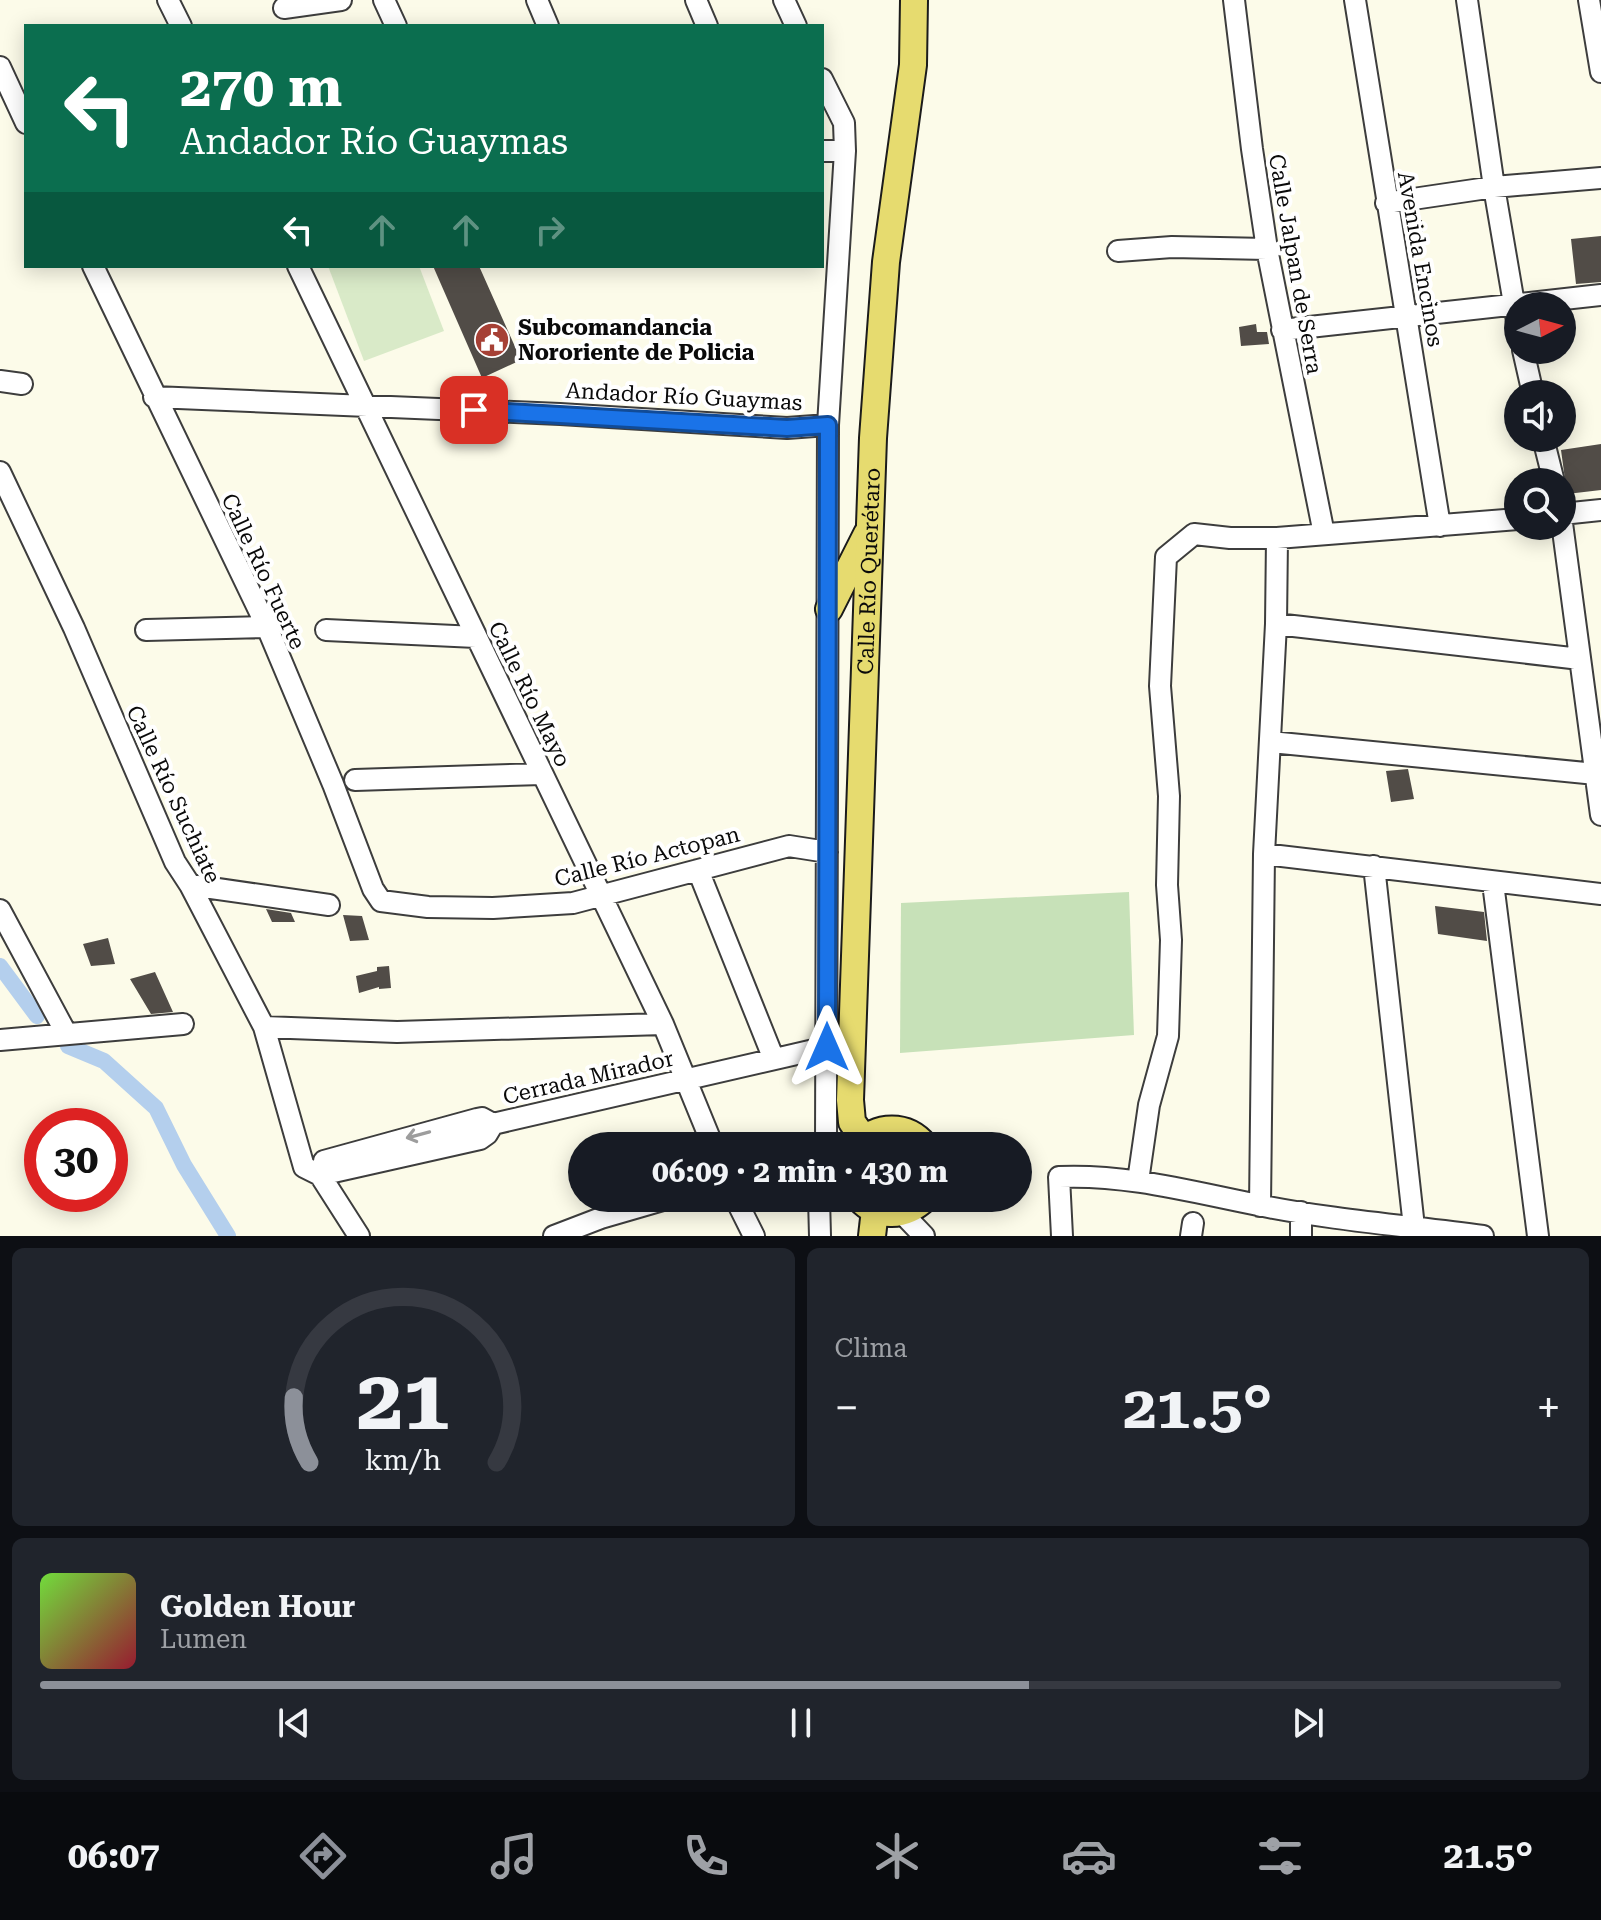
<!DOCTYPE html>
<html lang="es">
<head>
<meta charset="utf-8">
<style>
	:root { --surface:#171b24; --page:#20242c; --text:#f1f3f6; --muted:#9ea1a6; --line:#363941; --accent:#8c9099 }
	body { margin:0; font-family:"Roboto Serif",serif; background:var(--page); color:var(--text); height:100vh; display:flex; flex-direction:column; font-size:30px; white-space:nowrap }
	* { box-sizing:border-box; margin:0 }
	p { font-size:26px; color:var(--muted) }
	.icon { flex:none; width:44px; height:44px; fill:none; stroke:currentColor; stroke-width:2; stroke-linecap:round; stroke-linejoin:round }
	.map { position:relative; height:1236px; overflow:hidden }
	.sheet { display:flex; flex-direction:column; gap:12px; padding:12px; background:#0d0f14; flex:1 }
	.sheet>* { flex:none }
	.hud { position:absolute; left:24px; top:24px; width:800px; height:244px; border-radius:0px; box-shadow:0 4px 20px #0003; background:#0b6e4f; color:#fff; overflow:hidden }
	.needle { width:52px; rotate:84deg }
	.fabs { position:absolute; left:1504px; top:292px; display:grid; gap:16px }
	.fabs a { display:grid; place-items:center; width:72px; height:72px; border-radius:50%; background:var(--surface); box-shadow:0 4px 20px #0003; font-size:40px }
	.speed { position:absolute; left:24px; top:1108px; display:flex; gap:16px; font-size:40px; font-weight:700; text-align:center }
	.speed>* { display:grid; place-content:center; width:104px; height:104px; border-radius:50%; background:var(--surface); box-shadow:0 4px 20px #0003; line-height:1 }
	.speed .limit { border:12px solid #d22; background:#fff; color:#111 }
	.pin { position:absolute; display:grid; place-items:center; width:68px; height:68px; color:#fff; margin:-34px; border-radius:16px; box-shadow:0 4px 12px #0006 }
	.me { position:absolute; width:88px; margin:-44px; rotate:0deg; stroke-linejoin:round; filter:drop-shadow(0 0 6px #0008) }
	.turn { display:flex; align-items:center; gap:28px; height:168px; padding:0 24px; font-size:36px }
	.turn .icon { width:104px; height:104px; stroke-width:2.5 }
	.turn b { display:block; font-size:56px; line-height:68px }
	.lanes { display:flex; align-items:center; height:76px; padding:0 24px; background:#0003; justify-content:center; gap:40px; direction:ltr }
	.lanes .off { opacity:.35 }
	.big { font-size:60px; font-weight:700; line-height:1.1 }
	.sheet .card { flex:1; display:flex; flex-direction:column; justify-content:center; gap:12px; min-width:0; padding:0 28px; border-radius:12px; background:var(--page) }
	.sheet .dial { align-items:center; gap:0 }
	.dial svg { height:208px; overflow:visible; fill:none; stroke:var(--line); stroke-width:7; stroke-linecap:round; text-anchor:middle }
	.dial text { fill:var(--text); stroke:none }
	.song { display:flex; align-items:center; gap:24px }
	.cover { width:96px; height:96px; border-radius:12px; background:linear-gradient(135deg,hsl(100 70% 55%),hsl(350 70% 35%)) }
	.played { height:8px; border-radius:4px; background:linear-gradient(90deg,var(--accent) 65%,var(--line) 65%) }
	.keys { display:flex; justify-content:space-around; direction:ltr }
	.heat { display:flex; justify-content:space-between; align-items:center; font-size:44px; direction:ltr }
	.sheet .tiles { flex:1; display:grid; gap:12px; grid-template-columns:1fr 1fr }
	.card:last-child { grid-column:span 2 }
	.trip { position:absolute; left:568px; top:1132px; width:464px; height:80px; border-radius:40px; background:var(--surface); box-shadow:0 4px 20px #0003; font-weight:700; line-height:80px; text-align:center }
	.menu { display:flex; height:128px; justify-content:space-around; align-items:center; background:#090b0e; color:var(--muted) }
	.menu .icon { width:56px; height:56px }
	.menu .on { color:var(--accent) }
	.menu b { font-size:36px; color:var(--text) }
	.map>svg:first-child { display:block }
	.green { fill:#c7e1b8 }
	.pitch { fill:#d9eac8 }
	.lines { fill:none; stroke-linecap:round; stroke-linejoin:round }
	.canal { stroke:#b4cfed; stroke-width:16 }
	.building { fill:#514c47 }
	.minor-casing { stroke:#3d3d3d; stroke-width:24 }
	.major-casing { stroke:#1b1b1b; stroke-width:30 }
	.minor { stroke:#fff; stroke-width:20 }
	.major { stroke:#e6db6f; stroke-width:26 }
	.oneway { stroke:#9d9d9d }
	.route-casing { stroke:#114b97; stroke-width:20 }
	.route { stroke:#1a73e8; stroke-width:14 }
	.labels { text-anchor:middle; stroke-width:8; stroke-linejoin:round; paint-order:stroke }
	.street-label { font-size:22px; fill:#0a0a0a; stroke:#fff }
	.poi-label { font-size:22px; font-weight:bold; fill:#0a0a0a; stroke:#fff; text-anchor:start }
</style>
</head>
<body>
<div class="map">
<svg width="1601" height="1236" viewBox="0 0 1601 1236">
	<rect width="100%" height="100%" fill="#fcfbe9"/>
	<path class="green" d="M1129,892L1134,1035L900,1053L901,903Z"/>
	<path class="pitch" d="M328,266H419L444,331L364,361Z"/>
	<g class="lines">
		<path class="canal" d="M0,966L37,1016
			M68,1046L104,1061L156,1108L184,1165L228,1236"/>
	</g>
	<path class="building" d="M1417,212L1416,221L1422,220L1423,232L1406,234L1403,214Z
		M1601,236V282L1576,284L1571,239Z
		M433,266H479L521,360L482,378Z
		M1256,324L1257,332H1267L1269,344L1241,346L1239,327Z
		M1601,444V490L1567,494L1561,450Z
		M1408,769L1414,799L1391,802L1386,771Z
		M1435,906L1484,912L1487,941L1438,934Z
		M266,909L291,913L295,922H272Z
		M343,915L362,916L369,940L350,941Z
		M108,938L115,964L91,966L83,944Z
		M389,966L391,988L379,989V987L359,993L356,976L377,971V967Z
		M155,972L173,1012L151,1014L130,979Z"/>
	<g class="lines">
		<g class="minor-casing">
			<path id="minor" d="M168,0L181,26
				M384,0L396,26
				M537,0L548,26
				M696,0L707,26
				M784,0L796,26
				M1234,0L1252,149L1267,249L1324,534
				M1355,0L1440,526
				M1467,0L1494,187L1518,327
				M1589,0L1601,72
				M284,8L341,0
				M0,67L26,123
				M822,79L844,123L845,151L828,425L826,1146
				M822,151H845
				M1386,203L1494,187L1601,178
				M1118,251L1172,247L1267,249
				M93,266L267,627L333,784L373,889L381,901L428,907L493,908L573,903L789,846L827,852
				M298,266L663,1024L713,1146
				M1282,330L1601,295
				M1523,350L1533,394
				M0,381L22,384
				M154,397L560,414L787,428L828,425
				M1543,438L1554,482
				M0,472L74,628L175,862L190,885L264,1027L304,1167L320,1175L359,1236
				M1562,514L1601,510
				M1562,523L1601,815
				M1276,624L1580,659
				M146,630L267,627
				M326,630L476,637
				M1270,742L1596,774
				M355,780L542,774
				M1264,854L1601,894
				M1374,866L1415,1236
				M698,870L773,1057
				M1493,883L1538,1236
				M190,885L329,905
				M0,910L66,1033
				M264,1027L397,1032L663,1024
				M0,1040L183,1024
				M324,1161L477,1119L482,1118L493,1124
				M320,1175L480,1139L487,1134L493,1124L827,1047
				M1138,1181L1149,1105L1168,1036L1171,940L1167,885L1169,796L1160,686L1166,557L1194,534L1230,538H1277L1518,519
				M735,1198L754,1236
				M819,1198L820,1236
				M1260,1206L1264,854L1276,624L1277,538
				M902,1213L924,1236
				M554,1236L601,1218L670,1198
				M1062,1236L1059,1177C1127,1174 1192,1192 1258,1205C1332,1220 1409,1226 1483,1236
				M1191,1236L1193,1223
				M1301,1236V1212"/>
		</g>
		<g class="major-casing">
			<g id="major">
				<path d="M829,609L867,534"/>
				<path id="s1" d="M864,1139L852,1122L850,1100L873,438L886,262L913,65L914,0"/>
				<path d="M858,1146C877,1124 907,1124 925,1146"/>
				<path d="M859,1198C878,1219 905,1217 925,1198"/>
				<path d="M872,1236L875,1210"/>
			</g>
		</g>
		<use href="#minor" class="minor"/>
		<use href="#major" class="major"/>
	</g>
	<defs><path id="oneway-shaft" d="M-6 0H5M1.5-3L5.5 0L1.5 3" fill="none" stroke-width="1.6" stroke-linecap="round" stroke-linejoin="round" transform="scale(2)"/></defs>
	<use class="oneway" href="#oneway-shaft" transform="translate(418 1135) rotate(165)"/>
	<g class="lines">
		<g class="route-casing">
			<path id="route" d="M474,410L787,428L828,425L827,1047"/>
		</g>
		<use href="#route" class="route"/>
	</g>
	<defs>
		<g id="civic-disc" transform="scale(1.8)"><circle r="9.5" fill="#a64035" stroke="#fff"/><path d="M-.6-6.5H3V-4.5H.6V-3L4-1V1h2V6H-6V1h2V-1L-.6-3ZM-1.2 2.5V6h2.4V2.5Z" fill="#fff"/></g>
	</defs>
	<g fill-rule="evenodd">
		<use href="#civic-disc" x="492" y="340"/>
	</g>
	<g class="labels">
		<g class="street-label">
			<text transform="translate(1421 259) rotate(80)" y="8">Avenida Encinos</text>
			<text transform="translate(1296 264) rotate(80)" y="8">Calle Jalpan de Serra</text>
			<text transform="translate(684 396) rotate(3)" y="8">Andador Río Guaymas</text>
			<text dy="8" stroke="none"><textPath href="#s1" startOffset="572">Calle Río Querétaro</textPath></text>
			<text transform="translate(264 571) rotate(65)" y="8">Calle Río Fuerte</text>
			<text transform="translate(530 694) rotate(64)" y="8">Calle Río Mayo</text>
			<text transform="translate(174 794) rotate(65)" y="8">Calle Río Suchiate</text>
			<text transform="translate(647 856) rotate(-14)" y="8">Calle Río Actopan</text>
			<text transform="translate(588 1077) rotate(-13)" y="8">Cerrada Mirador</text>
		</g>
		<g class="poi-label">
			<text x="518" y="335">Subcomandancia<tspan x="518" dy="25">Nororiente de Policia</tspan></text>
		</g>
	</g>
</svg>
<div class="fabs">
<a><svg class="needle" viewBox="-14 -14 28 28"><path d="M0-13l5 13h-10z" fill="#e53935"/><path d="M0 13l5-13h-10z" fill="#9ea1a6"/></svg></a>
<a><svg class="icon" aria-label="sound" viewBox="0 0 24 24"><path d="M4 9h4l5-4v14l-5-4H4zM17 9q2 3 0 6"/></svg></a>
<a><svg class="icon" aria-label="search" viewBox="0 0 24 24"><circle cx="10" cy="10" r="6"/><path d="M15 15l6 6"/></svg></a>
</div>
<div class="speed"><div class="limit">30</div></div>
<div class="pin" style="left:474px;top:410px;background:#d93025"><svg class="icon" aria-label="arrive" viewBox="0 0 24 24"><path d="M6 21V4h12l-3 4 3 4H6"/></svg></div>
<svg class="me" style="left:827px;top:1047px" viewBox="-20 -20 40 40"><path d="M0-17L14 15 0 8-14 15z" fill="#1a73e8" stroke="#fff" stroke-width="4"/></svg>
<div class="trip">06:09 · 2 min · 430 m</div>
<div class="hud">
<div class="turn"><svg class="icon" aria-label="left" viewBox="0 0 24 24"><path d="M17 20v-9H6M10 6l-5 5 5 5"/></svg><div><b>270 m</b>Andador Río Guaymas</div></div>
<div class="lanes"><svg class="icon" aria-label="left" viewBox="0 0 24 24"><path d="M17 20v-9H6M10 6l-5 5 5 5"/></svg><svg class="icon off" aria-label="ahead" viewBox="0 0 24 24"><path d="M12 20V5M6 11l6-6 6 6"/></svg><svg class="icon off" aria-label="ahead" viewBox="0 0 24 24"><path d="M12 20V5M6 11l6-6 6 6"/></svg><svg class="icon off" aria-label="right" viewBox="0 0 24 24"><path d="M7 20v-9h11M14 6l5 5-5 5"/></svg></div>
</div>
</div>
<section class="sheet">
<div class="tiles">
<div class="card dial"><svg viewBox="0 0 100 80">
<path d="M14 69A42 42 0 1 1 86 69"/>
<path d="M14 69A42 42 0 0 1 8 44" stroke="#8c9099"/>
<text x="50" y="56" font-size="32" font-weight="700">21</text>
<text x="50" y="72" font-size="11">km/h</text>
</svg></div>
<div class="card"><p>Clima</p>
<div class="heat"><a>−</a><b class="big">21.5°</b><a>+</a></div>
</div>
<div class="card">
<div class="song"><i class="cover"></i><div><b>Golden Hour</b><p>Lumen</p></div></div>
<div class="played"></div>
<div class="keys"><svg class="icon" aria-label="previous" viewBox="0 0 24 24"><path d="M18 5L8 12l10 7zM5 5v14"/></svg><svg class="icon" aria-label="pause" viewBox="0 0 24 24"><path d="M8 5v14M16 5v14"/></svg><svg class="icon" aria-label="next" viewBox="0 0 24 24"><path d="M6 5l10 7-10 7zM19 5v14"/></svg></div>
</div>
</div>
</section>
<nav class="menu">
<b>06:07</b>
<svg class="icon on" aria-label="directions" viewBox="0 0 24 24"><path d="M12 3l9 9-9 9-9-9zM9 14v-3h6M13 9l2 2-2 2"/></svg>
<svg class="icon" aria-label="music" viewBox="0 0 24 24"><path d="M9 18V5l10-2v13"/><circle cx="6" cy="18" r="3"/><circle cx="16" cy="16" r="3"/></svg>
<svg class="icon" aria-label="phone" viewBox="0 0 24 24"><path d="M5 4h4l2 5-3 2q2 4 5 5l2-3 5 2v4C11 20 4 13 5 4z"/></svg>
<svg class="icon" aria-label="climate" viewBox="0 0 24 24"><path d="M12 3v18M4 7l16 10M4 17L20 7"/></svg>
<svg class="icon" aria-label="car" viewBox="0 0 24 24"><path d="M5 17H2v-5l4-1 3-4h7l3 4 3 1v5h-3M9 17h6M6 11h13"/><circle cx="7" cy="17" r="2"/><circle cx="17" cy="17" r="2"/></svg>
<svg class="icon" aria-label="filters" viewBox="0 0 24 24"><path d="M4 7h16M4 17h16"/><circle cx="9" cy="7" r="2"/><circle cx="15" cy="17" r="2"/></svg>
<b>21.5°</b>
</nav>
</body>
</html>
